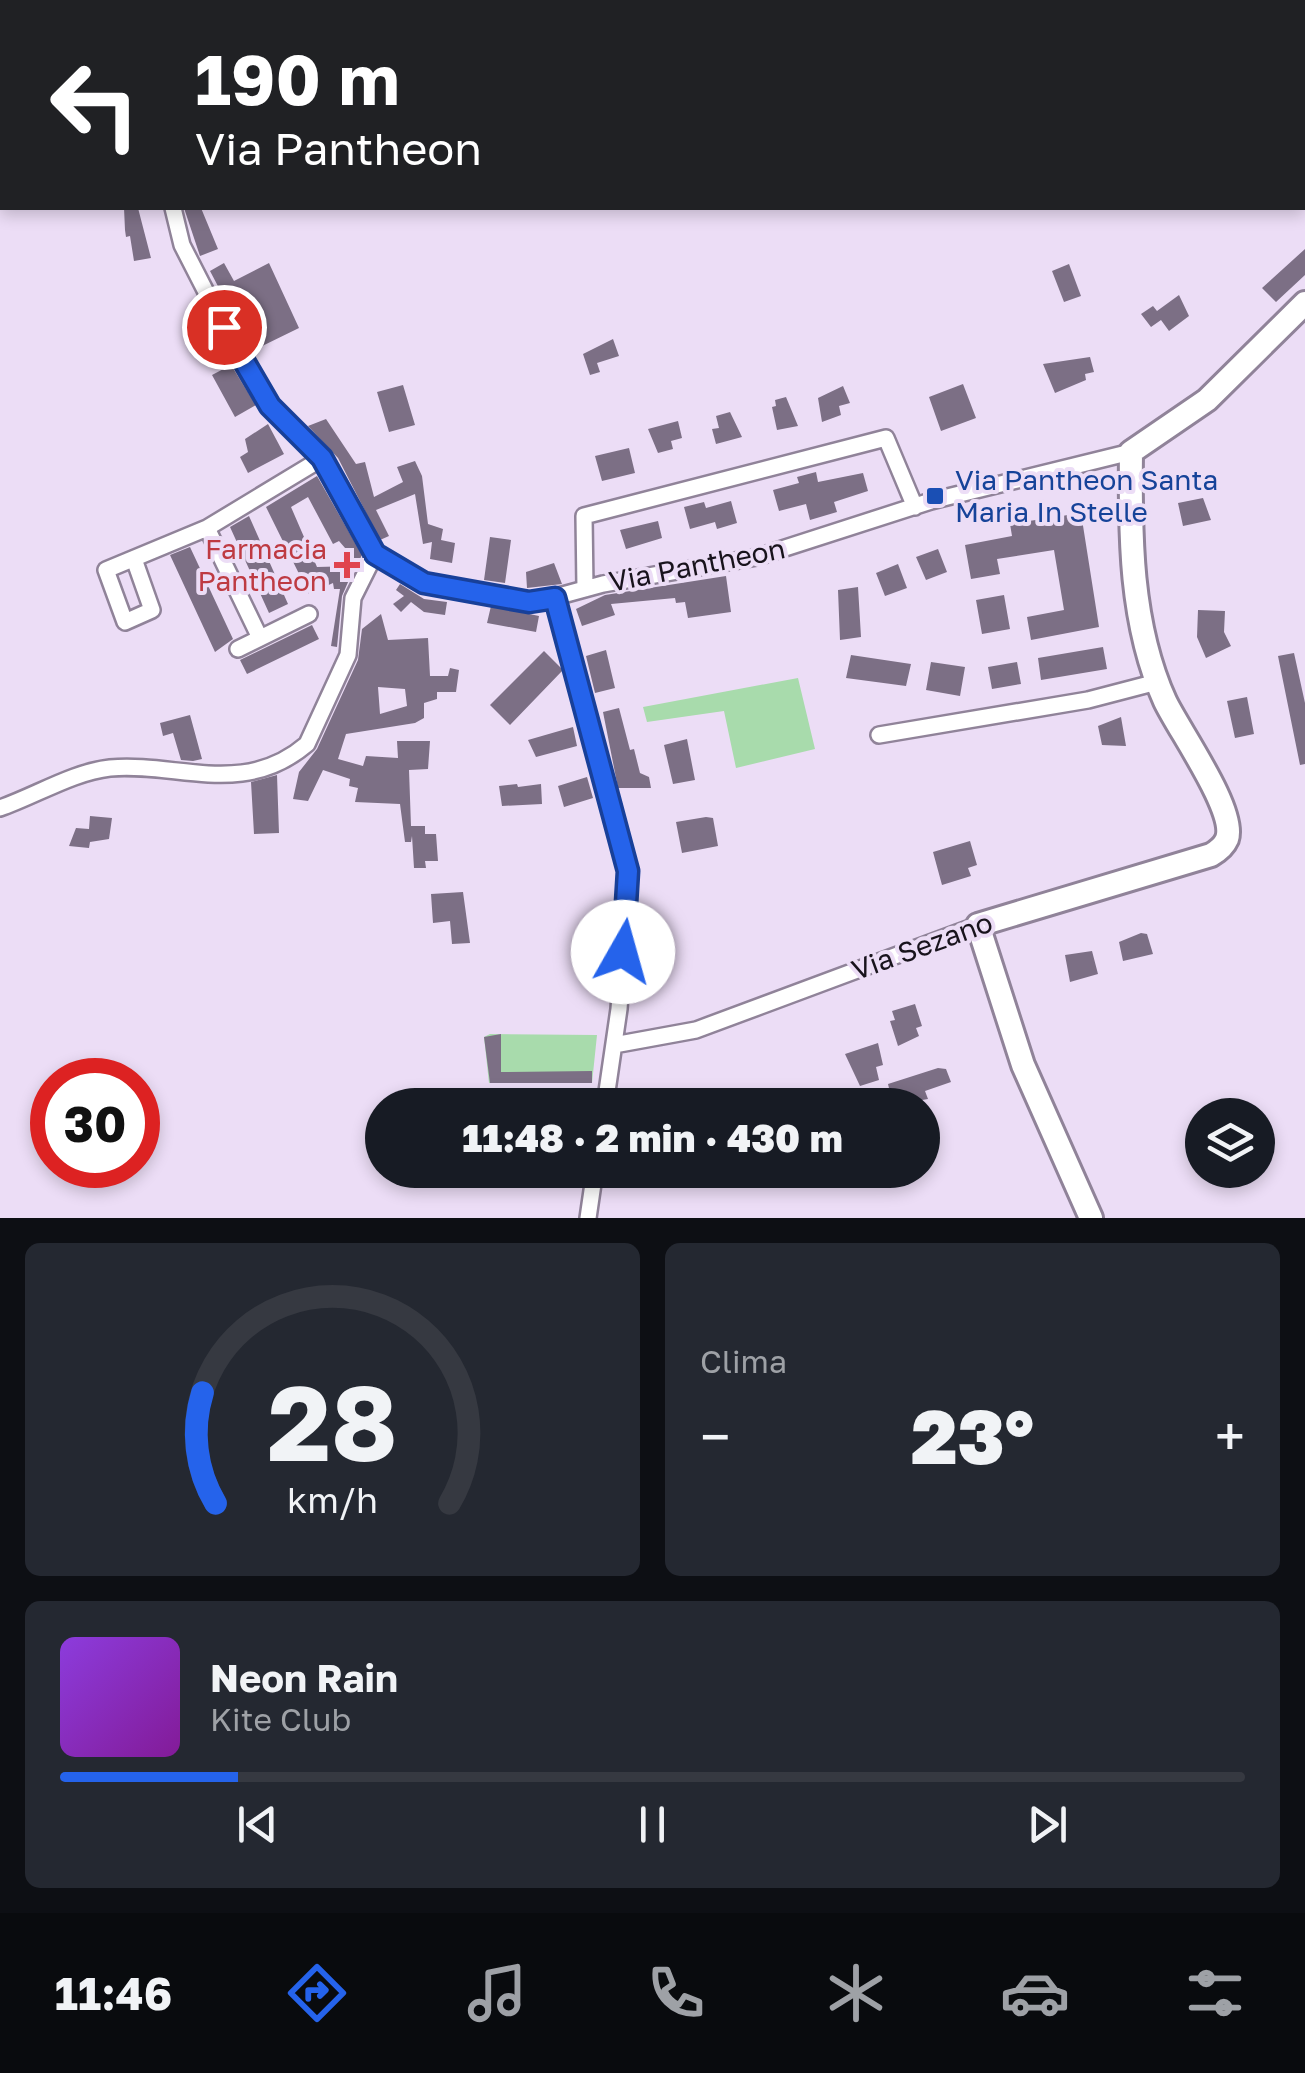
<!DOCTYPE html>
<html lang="it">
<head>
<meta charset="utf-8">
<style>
	:root { --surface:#171b24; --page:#242831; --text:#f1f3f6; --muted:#9ea1a6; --line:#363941; --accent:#2563eb }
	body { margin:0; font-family:"Golos Text",sans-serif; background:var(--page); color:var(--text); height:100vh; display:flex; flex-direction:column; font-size:38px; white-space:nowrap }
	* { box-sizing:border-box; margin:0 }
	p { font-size:32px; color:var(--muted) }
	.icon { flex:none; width:55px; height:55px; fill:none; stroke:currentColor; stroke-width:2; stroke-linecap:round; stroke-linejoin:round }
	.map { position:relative; height:1218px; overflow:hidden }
	.side { display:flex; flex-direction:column; gap:25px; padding:25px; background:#0d0f14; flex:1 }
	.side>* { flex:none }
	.guide { position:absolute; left:0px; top:0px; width:1305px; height:210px; box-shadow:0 5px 15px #0003; background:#202124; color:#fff; overflow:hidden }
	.buttons { position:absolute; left:1185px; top:1098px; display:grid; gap:20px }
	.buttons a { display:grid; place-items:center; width:90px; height:90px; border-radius:50%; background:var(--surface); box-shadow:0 5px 15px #0003; font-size:50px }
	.speed { position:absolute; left:30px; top:1058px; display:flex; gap:20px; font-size:50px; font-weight:700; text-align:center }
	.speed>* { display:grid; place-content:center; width:130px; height:130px; border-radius:50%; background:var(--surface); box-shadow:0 5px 15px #0003; line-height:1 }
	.speed .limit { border:15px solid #d22; background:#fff; color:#111 }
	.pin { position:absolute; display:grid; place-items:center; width:85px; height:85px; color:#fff; margin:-42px; border:5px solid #fff; border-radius:50%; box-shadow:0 2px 10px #0007 }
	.me { position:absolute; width:110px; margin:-55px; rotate:7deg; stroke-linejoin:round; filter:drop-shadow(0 0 8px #0008) }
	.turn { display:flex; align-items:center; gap:35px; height:210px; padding:0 30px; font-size:45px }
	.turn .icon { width:130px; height:130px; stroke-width:2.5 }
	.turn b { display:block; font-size:70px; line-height:85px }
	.big { font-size:75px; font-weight:800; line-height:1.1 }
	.side .widget { flex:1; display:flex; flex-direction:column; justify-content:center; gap:15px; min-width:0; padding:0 35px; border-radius:15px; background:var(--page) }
	.side .dial { align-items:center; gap:0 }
	.dial svg { height:260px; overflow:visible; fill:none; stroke:var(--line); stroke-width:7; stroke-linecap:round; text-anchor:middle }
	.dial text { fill:var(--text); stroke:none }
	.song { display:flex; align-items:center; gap:30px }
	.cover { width:120px; height:120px; border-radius:15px; background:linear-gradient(135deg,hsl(270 70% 55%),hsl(290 70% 35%)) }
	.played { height:10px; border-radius:5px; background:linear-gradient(90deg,var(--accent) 15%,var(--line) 15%) }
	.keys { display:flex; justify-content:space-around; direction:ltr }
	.heat { display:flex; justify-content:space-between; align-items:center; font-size:55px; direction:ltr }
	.side .tiles { flex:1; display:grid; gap:25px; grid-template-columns:1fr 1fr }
	.widget:last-child { grid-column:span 2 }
	.trip { position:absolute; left:365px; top:1088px; width:575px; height:100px; border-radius:50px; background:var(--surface); box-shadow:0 5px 15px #0003; font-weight:800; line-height:100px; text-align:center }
	.tabs { display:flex; height:160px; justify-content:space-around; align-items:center; background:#090b0e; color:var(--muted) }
	.tabs .icon { width:70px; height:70px }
	.tabs .active { color:var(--accent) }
	.tabs b { font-size:45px; color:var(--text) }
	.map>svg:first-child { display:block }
	.green { fill:#a8dbac }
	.building { fill:#7c6f85; fill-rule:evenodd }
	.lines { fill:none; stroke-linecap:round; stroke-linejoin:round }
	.street-casing { stroke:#908399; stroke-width:20 }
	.secondary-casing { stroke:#908399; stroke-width:28 }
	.street { stroke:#fff; stroke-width:15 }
	.secondary { stroke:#fff; stroke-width:22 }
	.route-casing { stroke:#184099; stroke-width:25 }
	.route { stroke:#2563eb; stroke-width:18 }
	.transit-dot { fill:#1a4fb4; stroke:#ecddf6; stroke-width:4 }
	.health-dot { fill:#e0444e; stroke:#ecddf6; stroke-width:4 }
	.labels { text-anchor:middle; stroke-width:8; stroke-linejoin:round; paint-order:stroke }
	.transit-label { font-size:28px; fill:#164399; stroke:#ecddf6; text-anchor:start }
	.health-label { font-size:28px; fill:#be3a42; stroke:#ecddf6; text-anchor:end }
	.street-label { font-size:28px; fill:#18131c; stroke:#ecddf6 }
</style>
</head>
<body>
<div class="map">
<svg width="1305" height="1218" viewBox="0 0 1305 1218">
	<rect width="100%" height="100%" fill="#ecddf6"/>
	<path class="green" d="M798,678L815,749L736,768L724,711L647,722L643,707Z
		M490,1034L597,1035L592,1083H489L484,1037Z"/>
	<path class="building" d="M124,208H138L151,258L134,261L130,236L126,237L125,230Z
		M184,208H201L218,249L200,256Z
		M1305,249V275L1276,302L1262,288Z
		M224,263L234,281L269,263L299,328L252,351L210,271Z
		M1069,264L1081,296L1064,302L1052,271Z
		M1179,295L1189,316L1169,331L1161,320L1151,327L1141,314L1153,306L1157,311Z
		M613,339L619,356L597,363L600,372L590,375L583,354Z
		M1090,357L1094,372L1085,374L1086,380L1055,393L1043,364Z
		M231,365L256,405L235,417L212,375Z
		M963,384L976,418L941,431L929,397Z
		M403,385L415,425L389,432L377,392Z
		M843,386L850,403L839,406L841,415L822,422L818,398Z
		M786,397L798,426L777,430L772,407L776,406L775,400Z
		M730,412L742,437L716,444L712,429L719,428L716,416Z
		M326,419L356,464L365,462L374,497L403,482L397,467L415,461L422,476L428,524L443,529L441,540L455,543L452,563L430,559L432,542L423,544L415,494L376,510L389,536L380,540L338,458L308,426Z
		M678,421L682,438L671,441L673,449L658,453L648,429Z
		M268,424L284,454L248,473L240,457L248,452L245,439Z
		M629,448L635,473L602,481L595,456Z
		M816,472L818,482L863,473L868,491L834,502L837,512L810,520L806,504L779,511L773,490L799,483L797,477Z
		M317,476L362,555L358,563L339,541L333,544L308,497L291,507L317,567L355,566L342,596L337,647L331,646L340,589H334L333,583L309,594L266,507Z
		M1203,498L1211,520L1183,526L1178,503Z
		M731,501L737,523L717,529L715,522L690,529L684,507L704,502L706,508Z
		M1081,513L1099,627L1031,640L1027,617L1064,610L1054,550L997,559L1000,574L971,579L965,545L1012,536L1010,524Z
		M249,516L288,604L269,613L230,527Z
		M658,521L662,538L626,549L620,530Z
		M490,537L511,540L505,583L484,580Z
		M190,547L233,639L215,652L170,555Z
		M938,549L947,572L926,580L916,557Z
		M554,563L562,584L527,588L526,572Z
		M898,564L907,588L885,596L876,573Z
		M726,576L731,612L688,618L685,602L676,603L675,598L611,604L615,615L582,626L576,609L605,595Z
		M400,584L424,599L447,602L445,615L424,612L411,602L401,612L393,604L404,596L396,590Z
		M858,587L861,637L840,640L838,590Z
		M1004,595L1010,629L982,634L976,600Z
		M491,606L539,616L536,632L487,623Z
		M1198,610L1225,611L1224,632L1231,646L1206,658L1197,637Z
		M381,614L388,640L428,638L430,676H448L450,668L459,670L456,692H437V699L424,703V718L415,723L346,734L338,759L363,766L366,756L398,758L397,741H430L428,769L409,770L411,826H425V834H436L438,861H425L426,868H414L412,836L411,842H405L400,804L355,802L358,788L349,786L350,779L323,770L308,801L293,799L299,772L317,749L358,660L362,629ZM378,687L405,689L407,706L380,714Z
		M312,625L319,639L247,674L240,660Z
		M1103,647L1107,669L1041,680L1038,658Z
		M606,650L615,688L595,693L586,656Z
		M544,651L563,670L510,725L490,705Z
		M1294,653L1305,703V764L1300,765L1278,656Z
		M851,655L911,664L906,686L846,678Z
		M931,662L965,667L960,696L926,690Z
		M1017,662L1021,684L992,689L988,667Z
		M1247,697L1254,734L1235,738L1227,701Z
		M619,708L630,750L634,749L640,773L649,777L651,788H618L603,712Z
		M190,715L202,759L193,761L181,760L173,733L163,736L160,723Z
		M1121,717L1126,746L1102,745L1098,726Z
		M573,727L577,746L536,757L528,740Z
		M687,739L695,780L673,784L664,745Z
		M277,775L279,833L254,834L251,782Z
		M587,777L593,798L564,807L558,786Z
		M517,784L518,787L541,784L542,804L502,806L499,786Z
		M90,816L112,818L109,839L90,842L89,848L69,846L76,828L89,829Z
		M706,817L713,818L718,846L682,853L676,822Z
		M970,841L977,865L968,868L971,876L942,885L933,852Z
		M463,892L470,943L452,944L450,921L433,923L431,894Z
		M1141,933L1147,934L1153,954L1123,961L1119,942Z
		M1092,951L1098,974L1070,982L1065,955Z
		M915,1004L922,1026L916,1028L919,1036L898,1046L890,1021L895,1020L892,1011Z
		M501,1034V1072L592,1071V1083H490L484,1037Z
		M878,1043L883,1065L876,1067L879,1080L860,1086L845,1054Z
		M938,1068L946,1069L951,1082L925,1091L928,1099L893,1105L888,1084Z"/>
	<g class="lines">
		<g class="street-casing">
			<path id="street" d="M100,0V2
				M173,208L182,245L249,376L270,406L321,459L375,554L424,583L537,602L603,584L757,557L931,501L1131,452
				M207,528L260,638
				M134,559L152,610L125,622L106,570L207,528L321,459
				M585,589L584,516L886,438L915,507
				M555,598L629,871L619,1009L605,1105
				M238,649L309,614
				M879,735L1088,700L1157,682
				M0,808C35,796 73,772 110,768C178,762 244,798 307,744L348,655L353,598L375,554
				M614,1045L696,1030L978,925
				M588,1218L595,1170"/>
		</g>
		<g class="secondary-casing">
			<path id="secondary" d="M1091,1218L1023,1065L978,925L1211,855C1218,851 1224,846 1227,839C1237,811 1178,729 1165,701C1130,624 1130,534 1131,452L1207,400L1305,303"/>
		</g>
		<use href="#street" class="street"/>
		<use href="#secondary" class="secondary"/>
	</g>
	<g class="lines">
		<g class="route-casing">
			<path id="route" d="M224,327L270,406L322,458L375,554L424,583L529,602L555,598L628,871L623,952"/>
		</g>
		<use href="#route" class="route"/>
	</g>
	<rect class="transit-dot" x="925" y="486" width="20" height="20" rx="5"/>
	<path class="health-dot" d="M342 550h10v10h10v10h-10v10h-10v-10h-10v-10h10z"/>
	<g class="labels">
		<g class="transit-label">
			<text x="955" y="490">Via Pantheon Santa<tspan x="955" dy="32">Maria In Stelle</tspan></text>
		</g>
		<g class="health-label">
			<text x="327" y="559">Farmacia<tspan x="327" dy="32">Pantheon</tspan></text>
		</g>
		<g class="street-label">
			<text transform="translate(697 565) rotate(-11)" y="10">Via Pantheon</text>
			<text transform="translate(922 946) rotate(-20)" y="10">Via Sezano</text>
		</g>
	</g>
</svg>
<div class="buttons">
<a><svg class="icon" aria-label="layers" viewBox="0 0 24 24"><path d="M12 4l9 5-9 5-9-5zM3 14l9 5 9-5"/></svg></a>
</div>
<div class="speed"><div class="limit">30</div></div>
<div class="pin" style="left:224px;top:327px;background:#d93025"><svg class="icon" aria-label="arrive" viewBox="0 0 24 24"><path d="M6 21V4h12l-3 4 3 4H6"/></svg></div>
<svg class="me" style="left:623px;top:952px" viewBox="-20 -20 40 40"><circle r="19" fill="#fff"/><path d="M0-13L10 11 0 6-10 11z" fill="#2563eb"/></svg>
<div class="trip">11:48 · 2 min · 430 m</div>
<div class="guide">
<div class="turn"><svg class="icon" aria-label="left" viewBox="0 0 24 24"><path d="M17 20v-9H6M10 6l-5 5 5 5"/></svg><div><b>190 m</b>Via Pantheon</div></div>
</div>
</div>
<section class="side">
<div class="tiles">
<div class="widget dial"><svg viewBox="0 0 100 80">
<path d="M14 69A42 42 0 1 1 86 69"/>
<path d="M14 69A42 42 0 0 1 10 35" stroke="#2563eb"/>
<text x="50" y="56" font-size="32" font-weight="700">28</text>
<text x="50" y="72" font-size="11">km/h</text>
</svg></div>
<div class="widget"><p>Clima</p>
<div class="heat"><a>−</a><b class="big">23°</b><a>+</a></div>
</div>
<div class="widget">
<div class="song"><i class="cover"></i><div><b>Neon Rain</b><p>Kite Club</p></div></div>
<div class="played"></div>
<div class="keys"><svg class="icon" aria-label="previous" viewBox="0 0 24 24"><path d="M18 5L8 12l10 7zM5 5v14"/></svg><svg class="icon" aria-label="pause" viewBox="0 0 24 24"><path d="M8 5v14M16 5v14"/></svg><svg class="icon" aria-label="next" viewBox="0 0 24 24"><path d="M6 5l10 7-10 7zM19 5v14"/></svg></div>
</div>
</div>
</section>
<nav class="tabs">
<b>11:46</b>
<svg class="icon active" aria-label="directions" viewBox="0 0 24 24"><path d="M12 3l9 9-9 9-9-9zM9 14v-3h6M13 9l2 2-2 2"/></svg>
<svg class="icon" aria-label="music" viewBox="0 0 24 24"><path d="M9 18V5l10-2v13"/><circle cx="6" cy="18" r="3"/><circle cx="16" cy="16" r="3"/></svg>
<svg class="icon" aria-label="phone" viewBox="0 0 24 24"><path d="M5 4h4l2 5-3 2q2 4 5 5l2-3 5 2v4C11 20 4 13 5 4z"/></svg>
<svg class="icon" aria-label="climate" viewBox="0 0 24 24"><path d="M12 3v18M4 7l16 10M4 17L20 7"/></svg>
<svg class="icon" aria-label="car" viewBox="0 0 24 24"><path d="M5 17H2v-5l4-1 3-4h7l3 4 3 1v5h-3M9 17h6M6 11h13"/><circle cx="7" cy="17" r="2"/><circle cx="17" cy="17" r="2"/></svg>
<svg class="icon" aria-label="filters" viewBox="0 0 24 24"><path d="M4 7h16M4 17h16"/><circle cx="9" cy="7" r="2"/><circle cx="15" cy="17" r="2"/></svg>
</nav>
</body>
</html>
